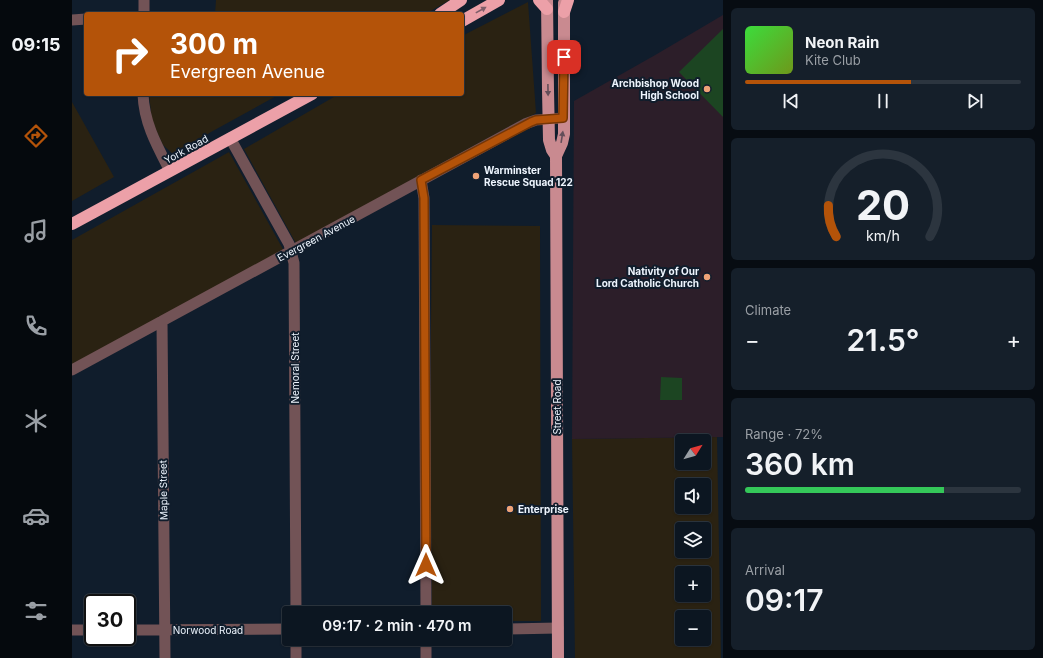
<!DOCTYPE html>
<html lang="en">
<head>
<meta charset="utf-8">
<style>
	:root { --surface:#0c1621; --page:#151f2a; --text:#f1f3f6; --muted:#9a9fa5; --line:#2c353f; --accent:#b45309 }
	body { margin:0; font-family:Inter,sans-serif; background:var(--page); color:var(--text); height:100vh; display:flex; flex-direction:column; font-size:15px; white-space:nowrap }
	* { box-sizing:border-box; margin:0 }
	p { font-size:13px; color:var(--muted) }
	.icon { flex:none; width:22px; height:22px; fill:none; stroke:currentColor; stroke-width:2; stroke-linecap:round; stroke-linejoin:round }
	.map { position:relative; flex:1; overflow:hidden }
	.panel { display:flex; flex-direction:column; gap:8px; padding:8px; background:#070c12; width:320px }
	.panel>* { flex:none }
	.guide { position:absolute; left:12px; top:12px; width:380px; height:84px; border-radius:4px; box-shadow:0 1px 3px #0004,0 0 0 1px var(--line); background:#b45309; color:#fff; overflow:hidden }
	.needle { width:26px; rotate:53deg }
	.buttons { position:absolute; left:603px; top:434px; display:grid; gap:8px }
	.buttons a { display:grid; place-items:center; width:36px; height:36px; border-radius:4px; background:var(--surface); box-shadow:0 1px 3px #0004,0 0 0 1px var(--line); font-size:20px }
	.speed { position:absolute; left:12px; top:594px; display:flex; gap:8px; font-size:20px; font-weight:700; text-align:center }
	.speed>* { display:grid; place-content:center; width:52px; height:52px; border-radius:50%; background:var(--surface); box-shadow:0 1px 3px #0004,0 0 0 1px var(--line); line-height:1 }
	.speed .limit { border:2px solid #111; border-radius:6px; background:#fff; color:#111 }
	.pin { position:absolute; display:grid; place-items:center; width:34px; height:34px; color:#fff; margin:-17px; border-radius:8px; box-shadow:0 2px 6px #0006 }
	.me { position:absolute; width:44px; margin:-22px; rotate:0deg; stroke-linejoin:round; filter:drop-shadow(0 0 3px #0008) }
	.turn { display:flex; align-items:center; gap:14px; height:84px; padding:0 20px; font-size:18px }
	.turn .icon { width:52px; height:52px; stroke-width:2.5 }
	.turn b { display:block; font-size:28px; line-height:34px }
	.big { font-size:30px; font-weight:600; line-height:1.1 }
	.panel .card { flex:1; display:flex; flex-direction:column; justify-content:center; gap:6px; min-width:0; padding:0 14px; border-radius:6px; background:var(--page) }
	.panel .dial { align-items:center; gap:0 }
	.dial svg { height:104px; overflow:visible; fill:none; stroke:var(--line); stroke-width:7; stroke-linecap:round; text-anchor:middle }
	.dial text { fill:var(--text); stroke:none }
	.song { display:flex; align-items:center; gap:12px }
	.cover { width:48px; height:48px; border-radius:6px; background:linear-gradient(135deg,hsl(120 70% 55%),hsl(80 70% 35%)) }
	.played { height:4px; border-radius:2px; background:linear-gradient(90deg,var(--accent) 60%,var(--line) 60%) }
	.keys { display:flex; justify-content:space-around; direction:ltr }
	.heat { display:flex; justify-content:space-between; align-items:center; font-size:22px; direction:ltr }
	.charge { height:6px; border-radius:3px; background:linear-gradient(90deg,#34c759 72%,var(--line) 0) }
	.trip { position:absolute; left:210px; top:606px; width:230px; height:40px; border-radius:4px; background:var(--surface); box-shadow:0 1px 3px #0004,0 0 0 1px var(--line); font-weight:600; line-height:40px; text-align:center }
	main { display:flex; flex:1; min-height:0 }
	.tab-bar { display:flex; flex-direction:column; width:72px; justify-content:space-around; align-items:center; background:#05090d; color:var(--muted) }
	.tab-bar .icon { width:28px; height:28px }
	.tab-bar .selected { color:var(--accent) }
	.tab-bar b { font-size:18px; color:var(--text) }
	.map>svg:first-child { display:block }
	.commercial { fill:#2a2212; fill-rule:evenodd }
	.education { fill:#2c1e29 }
	.green { fill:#1c4522 }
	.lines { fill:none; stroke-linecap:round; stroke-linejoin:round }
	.minor { stroke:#725356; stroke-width:11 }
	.major { stroke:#c98a90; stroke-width:12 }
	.highway { stroke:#eca0a8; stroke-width:12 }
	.oneway { fill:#7e5e6a }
	.oneway2 { fill:#634e59 }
	.route-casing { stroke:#753606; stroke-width:10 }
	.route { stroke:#b45309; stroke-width:7 }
	.poi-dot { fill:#efa377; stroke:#101d2c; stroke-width:1.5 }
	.labels { text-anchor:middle; stroke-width:4; stroke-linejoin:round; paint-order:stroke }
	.poi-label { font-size:10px; font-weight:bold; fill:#eef5fe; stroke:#101d2c; text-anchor:end }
	.street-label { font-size:10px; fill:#eef5fe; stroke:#101d2c }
</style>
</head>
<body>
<main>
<nav class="tab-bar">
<b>09:15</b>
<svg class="icon selected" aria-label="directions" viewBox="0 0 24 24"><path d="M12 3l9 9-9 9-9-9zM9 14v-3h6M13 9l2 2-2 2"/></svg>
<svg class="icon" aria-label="music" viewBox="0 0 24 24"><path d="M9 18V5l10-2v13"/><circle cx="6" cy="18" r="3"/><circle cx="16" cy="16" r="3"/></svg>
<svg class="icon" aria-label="phone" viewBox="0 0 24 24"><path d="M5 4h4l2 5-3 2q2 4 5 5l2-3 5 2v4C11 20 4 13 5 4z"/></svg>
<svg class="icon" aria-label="climate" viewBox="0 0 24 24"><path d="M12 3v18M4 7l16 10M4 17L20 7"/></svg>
<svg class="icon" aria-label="car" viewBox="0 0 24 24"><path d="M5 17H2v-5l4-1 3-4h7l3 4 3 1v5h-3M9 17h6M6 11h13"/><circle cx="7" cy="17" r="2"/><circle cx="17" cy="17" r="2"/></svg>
<svg class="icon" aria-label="filters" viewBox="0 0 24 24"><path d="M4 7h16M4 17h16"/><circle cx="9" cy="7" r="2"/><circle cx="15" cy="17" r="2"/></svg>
</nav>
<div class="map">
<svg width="651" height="658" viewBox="0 0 651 658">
	<rect width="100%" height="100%" fill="#101d2c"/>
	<path class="commercial" d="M144,0H378L353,14H143Z
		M456,2L464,113L226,247L172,149L267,94H390V36Z
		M77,94H135L136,103L135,94H208L139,132L102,155L91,145L80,121Z
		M0,102L42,177L0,201Z
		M157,152L212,251L0,368V240Z
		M360,225L468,226L469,621H433V613H360L358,425Z
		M645,437L649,658H503L500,439ZM610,441H632V463H610ZM610,485H632V507H610ZM610,529H632V551H610ZM610,573H632V595H610ZM610,617H632V639H610Z"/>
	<path class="education" d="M651,15V437L500,439L502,101L585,54Z"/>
	<path class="green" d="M651,29V117L607,72Z
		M589,377L610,378V400H588Z"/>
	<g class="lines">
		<path class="minor" d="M72,14V0
			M0,20L14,19
			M71,94C72,123 85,146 98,171
			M158,138L217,244L222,263L224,613
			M349,180L352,198L354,613
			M90,321L93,658
			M0,370L453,124L464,120L491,118
			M433,629L486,628
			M0,630H21
			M55,630L217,629
			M224,639V658
			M354,639V658"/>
		<path class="major" d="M475,0L476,90L477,140L480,150L484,156
			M486,658L484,156L490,143L492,134V3"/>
		<path class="highway" d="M467,0L475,9
			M492,12L496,0
			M368,14L389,0
			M390,21L427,0
			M0,224L240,94"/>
	</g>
	<defs><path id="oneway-solid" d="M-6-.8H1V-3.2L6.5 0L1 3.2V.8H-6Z"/></defs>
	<use class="oneway" href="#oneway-solid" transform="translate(409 10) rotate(-29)"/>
	<g class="oneway2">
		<use href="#oneway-solid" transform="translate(476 90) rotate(89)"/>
		<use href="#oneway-solid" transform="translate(490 137) rotate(-81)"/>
	</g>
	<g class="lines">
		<g class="route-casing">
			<path id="route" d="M354,565L352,198L349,180L459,122L464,120L491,118L492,57"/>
		</g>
		<use href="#route" class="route"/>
	</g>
	<g class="poi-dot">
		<circle cx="635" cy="89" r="4"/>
		<circle cx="404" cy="176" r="4"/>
		<circle cx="635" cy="277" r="4"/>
		<circle cx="438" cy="509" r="4"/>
	</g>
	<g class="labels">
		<g class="poi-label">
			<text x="627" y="87">Archbishop Wood<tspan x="627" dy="12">High School</tspan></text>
			<text x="412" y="174" text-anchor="start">Warminster<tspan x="412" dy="12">Rescue Squad 122</tspan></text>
			<text x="627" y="275">Nativity of Our<tspan x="627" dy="12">Lord Catholic Church</tspan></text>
			<text x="446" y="513" text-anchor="start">Enterprise</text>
		</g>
		<g class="street-label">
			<text transform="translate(114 149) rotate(-29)" y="4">York Road</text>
			<text transform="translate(244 238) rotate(-28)" y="4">Evergreen Avenue</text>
			<text transform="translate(223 368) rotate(-90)" y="4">Nemoral Street</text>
			<text transform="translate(485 407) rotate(-90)" y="4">Street Road</text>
			<text transform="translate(91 490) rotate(-91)" y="4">Maple Street</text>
			<text x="136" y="634">Norwood Road</text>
		</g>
	</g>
</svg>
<div class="buttons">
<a><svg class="needle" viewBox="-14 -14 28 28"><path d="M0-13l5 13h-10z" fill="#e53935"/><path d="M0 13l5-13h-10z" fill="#9a9fa5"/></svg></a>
<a><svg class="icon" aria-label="sound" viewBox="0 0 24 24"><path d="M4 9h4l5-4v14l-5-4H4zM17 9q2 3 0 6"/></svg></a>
<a><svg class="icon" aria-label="layers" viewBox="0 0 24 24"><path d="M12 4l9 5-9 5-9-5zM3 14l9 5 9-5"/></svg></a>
<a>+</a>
<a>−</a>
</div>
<div class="speed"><div class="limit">30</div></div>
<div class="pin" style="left:492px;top:57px;background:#d93025"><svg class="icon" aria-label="arrive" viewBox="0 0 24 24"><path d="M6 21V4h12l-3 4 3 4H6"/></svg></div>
<svg class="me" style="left:354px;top:565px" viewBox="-20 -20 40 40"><path d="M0-17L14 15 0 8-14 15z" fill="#b45309" stroke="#fff" stroke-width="4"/></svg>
<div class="trip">09:17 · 2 min · 470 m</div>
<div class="guide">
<div class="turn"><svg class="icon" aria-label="right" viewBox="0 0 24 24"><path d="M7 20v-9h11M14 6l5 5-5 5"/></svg><div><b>300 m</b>Evergreen Avenue</div></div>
</div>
</div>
<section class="panel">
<div class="card">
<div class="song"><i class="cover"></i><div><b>Neon Rain</b><p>Kite Club</p></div></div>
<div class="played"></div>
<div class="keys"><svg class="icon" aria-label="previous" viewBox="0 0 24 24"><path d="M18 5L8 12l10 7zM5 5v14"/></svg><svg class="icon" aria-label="pause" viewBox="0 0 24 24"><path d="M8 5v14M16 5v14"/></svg><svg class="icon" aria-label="next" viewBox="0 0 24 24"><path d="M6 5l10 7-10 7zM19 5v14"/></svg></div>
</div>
<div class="card dial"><svg viewBox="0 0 100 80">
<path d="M14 69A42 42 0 1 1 86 69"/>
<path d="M14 69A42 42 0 0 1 8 45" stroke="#b45309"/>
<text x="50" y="56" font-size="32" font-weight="700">20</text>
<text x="50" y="72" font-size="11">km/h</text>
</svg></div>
<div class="card"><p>Climate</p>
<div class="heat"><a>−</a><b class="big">21.5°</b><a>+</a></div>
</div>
<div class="card"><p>Range · 72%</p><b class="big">360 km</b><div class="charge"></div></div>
<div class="card"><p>Arrival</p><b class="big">09:17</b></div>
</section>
</main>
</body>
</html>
